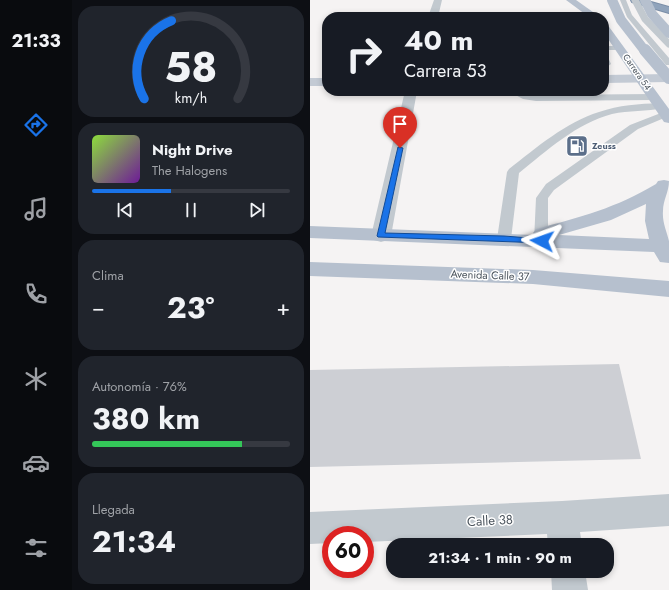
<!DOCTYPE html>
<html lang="es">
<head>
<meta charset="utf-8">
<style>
	:root { --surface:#171b24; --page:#20242c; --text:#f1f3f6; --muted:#9ea1a6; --line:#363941; --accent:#1a73e8 }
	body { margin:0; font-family:Jost,sans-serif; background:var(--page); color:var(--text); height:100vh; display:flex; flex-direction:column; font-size:15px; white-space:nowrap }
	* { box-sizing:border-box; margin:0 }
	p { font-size:13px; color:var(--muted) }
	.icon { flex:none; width:22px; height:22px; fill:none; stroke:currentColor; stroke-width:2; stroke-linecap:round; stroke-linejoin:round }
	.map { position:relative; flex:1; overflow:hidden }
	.panel { display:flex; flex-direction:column; gap:6px; padding:6px; background:#0d0f14; width:238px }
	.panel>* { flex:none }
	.top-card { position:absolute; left:12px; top:12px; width:287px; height:84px; border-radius:16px; box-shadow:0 2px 6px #0003; background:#171b24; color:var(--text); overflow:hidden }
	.speed { position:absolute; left:12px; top:526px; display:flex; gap:8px; font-size:20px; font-weight:700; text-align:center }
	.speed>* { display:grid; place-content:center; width:52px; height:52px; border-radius:50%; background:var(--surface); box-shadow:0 2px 6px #0003; line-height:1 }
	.speed .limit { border:6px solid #d22; background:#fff; color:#111 }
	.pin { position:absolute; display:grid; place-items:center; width:34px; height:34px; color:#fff; margin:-41px -17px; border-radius:50% 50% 50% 0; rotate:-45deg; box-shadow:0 0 4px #0007 }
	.pin .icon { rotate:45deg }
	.me { position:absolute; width:44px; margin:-22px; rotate:274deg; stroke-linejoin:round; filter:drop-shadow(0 0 3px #0008) }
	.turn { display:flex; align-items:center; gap:14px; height:84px; padding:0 16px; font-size:18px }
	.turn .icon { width:52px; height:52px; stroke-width:2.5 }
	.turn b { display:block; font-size:28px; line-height:34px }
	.big { font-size:30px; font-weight:700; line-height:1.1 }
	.panel .tile { flex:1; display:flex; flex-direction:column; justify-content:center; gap:6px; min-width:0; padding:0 14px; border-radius:16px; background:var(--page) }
	.panel .dial { align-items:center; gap:0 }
	.dial svg { height:104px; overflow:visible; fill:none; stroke:var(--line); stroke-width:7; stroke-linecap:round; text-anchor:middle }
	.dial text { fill:var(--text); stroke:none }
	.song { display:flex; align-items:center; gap:12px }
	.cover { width:48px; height:48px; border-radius:6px; background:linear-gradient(135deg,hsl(90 70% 55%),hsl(280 70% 35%)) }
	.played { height:4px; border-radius:2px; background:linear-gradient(90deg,var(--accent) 40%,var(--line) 40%) }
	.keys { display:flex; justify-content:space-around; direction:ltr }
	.heat { display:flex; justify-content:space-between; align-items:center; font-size:22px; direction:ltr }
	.charge { height:6px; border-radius:3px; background:linear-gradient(90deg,#34c759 76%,var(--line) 0) }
	.trip { position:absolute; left:76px; top:538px; width:228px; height:40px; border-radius:16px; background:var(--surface); box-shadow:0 2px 6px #0003; font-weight:700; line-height:40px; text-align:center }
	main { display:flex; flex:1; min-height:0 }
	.tab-bar { display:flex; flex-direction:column; width:72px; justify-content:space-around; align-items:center; background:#090b0e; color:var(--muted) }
	.tab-bar .icon { width:28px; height:28px }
	.tab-bar .current { color:var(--accent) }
	.tab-bar b { font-size:18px; color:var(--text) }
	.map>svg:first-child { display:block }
	.building { fill:#cdcfd4 }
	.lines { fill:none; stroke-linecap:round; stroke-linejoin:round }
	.highway-casing { stroke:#7b8ea7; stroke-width:2 }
	.lane { fill:#c2c9cf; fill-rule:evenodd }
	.street { fill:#c2c9cf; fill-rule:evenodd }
	.secondary { fill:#c3cad4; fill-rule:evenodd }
	.primary { fill:#b6c0ce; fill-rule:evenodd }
	.highway { fill:#90a3bb; fill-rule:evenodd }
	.lane-bridge { stroke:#c2c9cf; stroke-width:7 }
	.primary-bridge-far1 { stroke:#b6c0ce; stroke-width:10 }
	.primary-bridge { stroke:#b6c0ce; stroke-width:12 }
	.route { fill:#1a73e8; stroke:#114b97 }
	.labels { text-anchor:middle; stroke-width:3; stroke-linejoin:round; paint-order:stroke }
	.far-street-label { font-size:9px; fill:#4c555e; stroke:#fff }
	.far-service-label { font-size:9px; font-weight:bold; fill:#4e5e75; stroke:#fff; text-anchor:start }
	.street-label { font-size:11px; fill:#4c555e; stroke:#fff }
	.near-street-label { font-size:13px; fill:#4c555e; stroke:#fff }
</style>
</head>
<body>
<main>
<nav class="tab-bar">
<b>21:33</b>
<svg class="icon current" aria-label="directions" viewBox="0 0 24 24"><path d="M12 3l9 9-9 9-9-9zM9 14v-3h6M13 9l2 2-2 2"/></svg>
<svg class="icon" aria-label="music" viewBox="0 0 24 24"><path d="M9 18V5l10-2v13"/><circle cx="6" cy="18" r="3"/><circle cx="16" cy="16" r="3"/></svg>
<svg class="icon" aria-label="phone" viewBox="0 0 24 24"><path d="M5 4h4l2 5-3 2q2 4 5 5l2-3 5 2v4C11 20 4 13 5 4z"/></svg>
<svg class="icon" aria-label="climate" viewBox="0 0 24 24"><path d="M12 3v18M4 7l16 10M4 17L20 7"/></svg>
<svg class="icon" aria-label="car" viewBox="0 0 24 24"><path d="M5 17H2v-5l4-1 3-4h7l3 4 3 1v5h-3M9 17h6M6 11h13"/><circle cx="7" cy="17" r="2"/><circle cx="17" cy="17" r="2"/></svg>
<svg class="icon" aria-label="filters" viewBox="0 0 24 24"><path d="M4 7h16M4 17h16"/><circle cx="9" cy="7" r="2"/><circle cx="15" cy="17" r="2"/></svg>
</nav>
<section class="panel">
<div class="tile dial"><svg viewBox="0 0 100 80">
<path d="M14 69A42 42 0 1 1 86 69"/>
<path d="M14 69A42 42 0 0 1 35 9" stroke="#1a73e8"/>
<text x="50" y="56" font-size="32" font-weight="700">58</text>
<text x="50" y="72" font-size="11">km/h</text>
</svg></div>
<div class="tile">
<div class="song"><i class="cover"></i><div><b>Night Drive</b><p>The Halogens</p></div></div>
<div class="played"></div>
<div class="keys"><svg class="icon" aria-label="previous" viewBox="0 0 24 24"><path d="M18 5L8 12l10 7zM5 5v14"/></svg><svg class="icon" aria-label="pause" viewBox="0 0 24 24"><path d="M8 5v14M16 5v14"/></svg><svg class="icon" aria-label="next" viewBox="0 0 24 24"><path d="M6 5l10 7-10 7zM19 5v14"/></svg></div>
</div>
<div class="tile"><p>Clima</p>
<div class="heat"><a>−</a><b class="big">23°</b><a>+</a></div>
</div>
<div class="tile"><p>Autonomía · 76%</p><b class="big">380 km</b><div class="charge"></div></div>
<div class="tile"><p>Llegada</p><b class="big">21:34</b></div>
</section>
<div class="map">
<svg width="359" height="590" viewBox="0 0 359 590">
	<rect width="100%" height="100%" fill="#f5f3f3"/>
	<path class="building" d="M309,364L331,459L0,467V370Z"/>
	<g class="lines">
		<g class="highway-casing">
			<path id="highway" d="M321,0H334L359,7V13L322,2Z"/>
		</g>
		<path class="lane" d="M310,0H316L322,15L359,58V65H356L317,17Z
			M294,46H310L314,48L310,50H294Z
			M294,55H297L301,64L294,69Z
			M198,91C208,91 216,94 226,95L344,94L349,97L344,100L226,101L213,99Z
			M350,103L355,106L353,108C337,112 319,110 302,114C267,123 236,151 209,173L201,239L199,242L194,243L189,242L187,239L197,172L199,169C226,148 256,122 289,112C309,105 329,104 350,103Z
			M356,111L359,112V116L328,129L244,190L238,198V241L236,244L231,246L226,244L224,241L226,198L236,184L320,125Z"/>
		<path class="street" d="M124,0H132L128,17H118Z
			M95,91H107L81,236L78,240L71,242L64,240L61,236Z
			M359,494V526L270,532L272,545H238L237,534L55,542V535H21V543L0,544V512L252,501Z
			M241,571H275L278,590H242Z"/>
		<path class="secondary" d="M359,74V82L294,83V75Z
			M0,78H17V86H0Z"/>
		<path class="primary" d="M256,0H266L290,17H279Z
			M294,23L297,24L359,109V123L354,122L294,33Z
			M354,180L359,181C359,192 353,200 353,211C352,222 357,232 359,241C359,248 359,256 359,263L350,262L344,252L0,238V226L224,235L223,233L226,229C271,217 306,208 346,184L348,181ZM336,204L335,221L339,239L249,235L301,220Z
			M0,262L223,270L359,281V297L223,284L0,276Z"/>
		<use href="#highway" class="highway"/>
		<path class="lane-bridge" d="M325,0L335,19L359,44"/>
		<path class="primary-bridge-far1" d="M302,0L311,20L335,51
			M335,0L342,14L359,33"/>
		<path class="primary-bridge" d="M335,50L359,78"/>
	</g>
	<path class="route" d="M88,147L93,148L75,233L194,236L232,239L236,241L234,243L68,237L67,236Z"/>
	<defs>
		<g id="fuel-square" transform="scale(1.15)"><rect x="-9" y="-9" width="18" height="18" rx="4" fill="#5c6f8a" stroke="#fff"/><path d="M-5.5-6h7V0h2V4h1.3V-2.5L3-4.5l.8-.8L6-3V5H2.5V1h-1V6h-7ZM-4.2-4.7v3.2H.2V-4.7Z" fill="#fff"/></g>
	</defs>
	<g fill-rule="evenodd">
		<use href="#fuel-square" x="267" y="146"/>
	</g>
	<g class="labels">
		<g class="far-street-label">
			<text transform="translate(327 72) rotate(55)" y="3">Carrera 54</text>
		</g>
		<g class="far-service-label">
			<text x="282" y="149">Zeuss</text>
		</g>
		<g class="street-label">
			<text transform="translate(180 275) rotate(2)" y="4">Avenida Calle 37</text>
		</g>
		<g class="near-street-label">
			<text transform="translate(180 520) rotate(-3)" y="5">Calle 38</text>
		</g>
	</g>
</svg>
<div class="speed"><div class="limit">60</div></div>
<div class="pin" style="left:90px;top:148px;background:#d93025"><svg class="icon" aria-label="arrive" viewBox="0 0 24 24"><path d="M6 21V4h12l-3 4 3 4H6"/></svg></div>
<svg class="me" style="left:232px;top:241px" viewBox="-20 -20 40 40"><path d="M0-17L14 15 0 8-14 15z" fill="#1a73e8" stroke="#fff" stroke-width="4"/></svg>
<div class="trip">21:34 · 1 min · 90 m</div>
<div class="top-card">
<div class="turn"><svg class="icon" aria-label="right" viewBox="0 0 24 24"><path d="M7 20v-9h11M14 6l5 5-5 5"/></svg><div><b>40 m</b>Carrera 53</div></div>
</div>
</div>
</main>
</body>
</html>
